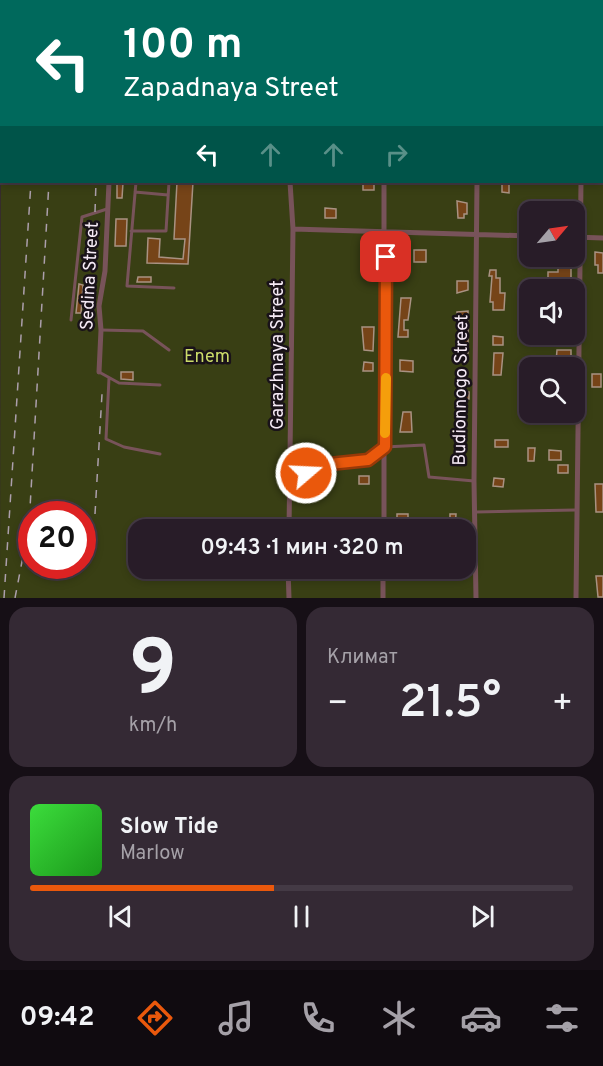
<!DOCTYPE html>
<html lang="ru">
<head>
<meta charset="utf-8">
<style>
	:root { --surface:#281c28; --page:#342934; --text:#f1f3f6; --muted:#a5a1a8; --line:#443a45; --accent:#ea580c }
	body { margin:0; font-family:Overpass,sans-serif; background:var(--page); color:var(--text); height:100vh; display:flex; flex-direction:column; font-size:22px; white-space:nowrap }
	* { box-sizing:border-box; margin:0 }
	p { font-size:20px; color:var(--muted) }
	.icon { flex:none; width:33px; height:33px; fill:none; stroke:currentColor; stroke-width:2; stroke-linecap:round; stroke-linejoin:round }
	.map { position:relative; height:598px; overflow:hidden }
	.panel { display:flex; flex-direction:column; gap:9px; padding:9px; background:#160f16; flex:1 }
	.panel>* { flex:none }
	.top-card { position:absolute; left:0px; top:0px; width:603px; height:183px; box-shadow:0 3px 9px #0003,0 0 0 2px var(--line); background:#00695c; color:#fff; overflow:hidden }
	.needle { width:39px; rotate:61deg }
	.buttons { position:absolute; left:519px; top:201px; display:grid; gap:12px }
	.buttons a { display:grid; place-items:center; width:66px; height:66px; border-radius:12px; background:var(--surface); box-shadow:0 3px 9px #0003,0 0 0 2px var(--line); font-size:30px }
	.speed { position:absolute; left:18px; top:501px; display:flex; gap:12px; font-size:30px; font-weight:700; text-align:center }
	.speed>* { display:grid; place-content:center; width:78px; height:78px; border-radius:50%; background:var(--surface); box-shadow:0 3px 9px #0003,0 0 0 2px var(--line); line-height:1 }
	.speed .limit { border:9px solid #d22; background:#fff; color:#111 }
	.pin { position:absolute; display:grid; place-items:center; width:51px; height:51px; color:#fff; margin:-26px; border-radius:12px; box-shadow:0 3px 9px #0006 }
	.me { position:absolute; width:66px; margin:-33px; rotate:71deg; stroke-linejoin:round; filter:drop-shadow(0 0 4px #0008) }
	.turn { display:flex; align-items:center; gap:21px; height:126px; padding:0 24px; font-size:27px }
	.turn .icon { width:78px; height:78px; stroke-width:2.5 }
	.turn b { display:block; font-size:42px; line-height:51px }
	.lanes { display:flex; align-items:center; height:57px; padding:0 24px; background:#0003; justify-content:center; gap:30px; direction:ltr }
	.lanes .off { opacity:.35 }
	.big { font-size:45px; font-weight:600; line-height:1.1 }
	.panel .card { flex:1; display:flex; flex-direction:column; justify-content:center; gap:9px; min-width:0; padding:0 21px; border-radius:18px; background:var(--page) }
	.panel .dial { align-items:center; gap:0 }
	.dial b { font-size:78px; line-height:1 }
	.song { display:flex; align-items:center; gap:18px }
	.cover { width:72px; height:72px; border-radius:9px; background:linear-gradient(135deg,hsl(120 70% 55%),hsl(120 70% 35%)) }
	.played { height:6px; border-radius:3px; background:linear-gradient(90deg,var(--accent) 45%,var(--line) 45%) }
	.keys { display:flex; justify-content:space-around; direction:ltr }
	.heat { display:flex; justify-content:space-between; align-items:center; font-size:33px; direction:ltr }
	.panel .tiles { flex:1; display:grid; gap:9px; grid-template-columns:1fr 1fr }
	.card:last-child { grid-column:span 2 }
	.trip { position:absolute; left:128px; top:519px; width:348px; height:60px; border-radius:18px; background:var(--surface); box-shadow:0 3px 9px #0003,0 0 0 2px var(--line); font-weight:600; line-height:60px; text-align:center }
	.tab-bar { display:flex; height:96px; justify-content:space-around; align-items:center; background:#100b10; color:var(--muted) }
	.tab-bar .icon { width:42px; height:42px }
	.tab-bar .on { color:var(--accent) }
	.tab-bar b { font-size:27px; color:var(--text) }
	.map>svg:first-child { display:block }
	.green { fill:#393f14; fill-rule:evenodd }
	.building { fill:#764418; stroke:#a99282; stroke-width:1.5 }
	.lines { fill:none; stroke-linecap:round; stroke-linejoin:round }
	.service { stroke:#78535a; stroke-width:3 }
	.minor { stroke:#78535a; stroke-width:5 }
	.rail { stroke:#ac9fac; stroke-width:1.5; stroke-dasharray:8 8; stroke-linecap:butt }
	.route-casing { stroke:#983908; stroke-width:15 }
	.route { stroke:#ea580c; stroke-width:10 }
	.slow { stroke:#f59e0b; stroke-width:10 }
	.labels { text-anchor:middle; stroke-width:5; stroke-linejoin:round; paint-order:stroke }
	.street-label { font-size:18px; fill:#f5eaf5; stroke:#191219 }
	.park-label { font-size:18px; fill:#cbdb69; stroke:#191219 }
</style>
</head>
<body>
<div class="map">
<svg width="603" height="598" viewBox="0 0 603 598">
	<rect width="100%" height="100%" fill="#362636"/>
	<path class="green" d="M4,0H603V598H0L1,40L2,182H602V2ZM530,212H574V256H530ZM530,290H574V334H530ZM530,368H574V412H530ZM32,514H82V566H32ZM138,530H465V568H138Z"/>
	<path class="building" d="M117,182L123,183L122,198H117Z
		M177,182H193L188,264L147,263L148,238L160,239L159,257L183,259L185,239H174Z
		M363,182H374V190H363Z
		M502,182L509,183V193L502,192Z
		M457,201L467,203V214H464V218H458Z
		M325,208L336,209V218H325Z
		M116,219H127L126,246H115Z
		M414,250H426V262H414Z
		M595,252L603,253V273H598V265H595Z
		M571,266V290H562V280L548,279V272H558V267Z
		M490,270H496V278H500V293H505L504,310H493V302H490L492,276H489Z
		M138,277H151V282H137Z
		M457,281H468V290L457,293Z
		M79,284L83,285L81,313H76Z
		M401,298H411L408,320H404V330H408V337H398Z
		M468,311V320H457V312Z
		M362,327H374L373,351L364,350Z
		M461,329H468V353H459Z
		M493,336L503,337V345H493Z
		M557,350H571V368H563V362H556Z
		M494,353H503L501,375H493Z
		M400,360L413,361V372L400,371Z
		M364,362L373,363V371H363Z
		M121,372H133V380L121,379Z
		M592,374H601V387H592Z
		M458,392H469V399H458Z
		M403,412H411L412,432H400Z
		M495,440H508V447H495Z
		M528,448H535L534,461H528Z
		M549,450L561,451V460H549Z
		M558,465H568V473H558Z
		M359,476H369V484H359Z
		M494,478L504,479L503,487L493,486Z
		M595,484H603V512H596Z
		M397,514H408V521H397Z
		M450,514H456L455,528H450Z
		M596,576H603V597H598Z"/>
	<g class="lines">
		<path class="service" d="M156,2V0
			M348,2L349,0
			M136,182L127,286L174,288
			M135,192L168,195
			M131,231H166L169,182
			M71,320L82,217L107,209
			M101,330L143,331L169,350
			M99,372L119,383L160,385
			M109,378L106,439L124,447L160,454
			M291,482L320,465L368,461L385,447L424,445L429,477L474,481
			M476,512L576,510"/>
		<path class="minor" d="M117,2V0
			M473,2V0
			M585,2V0
			M384,182V530
			M293,229L530,236
			M574,237L603,238
			M99,372L101,330L99,306L105,271L109,182
			M289,530L293,229L290,182
			M288,568L289,598
			M383,598V568
			M476,598L474,481L477,182
			M576,598L581,182"/>
		<path class="rail" d="M43,2V0
			M95,2V0
			M95,212L96,182
			M95,514L102,394
			M4,598L31,182
			M15,598L29,525L49,182"/>
	</g>
	<g class="lines">
		<g class="route-casing">
			<path id="route" d="M306,473L320,465L368,460L385,447L386,257"/>
		</g>
		<use href="#route" class="route"/>
		<path class="slow" d="M385,433L386,378"/>
	</g>
	<g class="labels">
		<g class="street-label">
			<text transform="translate(89 276) rotate(-87)" y="6">Sedina Street</text>
			<text transform="translate(277 355) rotate(-90)" y="6">Garazhnaya Street</text>
			<text transform="translate(460 390) rotate(-89)" y="6">Budionnogo Street</text>
		</g>
		<g class="park-label">
			<text x="207" y="362">Enem</text>
		</g>
	</g>
</svg>
<div class="buttons">
<a><svg class="needle" viewBox="-14 -14 28 28"><path d="M0-13l5 13h-10z" fill="#e53935"/><path d="M0 13l5-13h-10z" fill="#a5a1a8"/></svg></a>
<a><svg class="icon" aria-label="sound" viewBox="0 0 24 24"><path d="M4 9h4l5-4v14l-5-4H4zM17 9q2 3 0 6"/></svg></a>
<a><svg class="icon" aria-label="search" viewBox="0 0 24 24"><circle cx="10" cy="10" r="6"/><path d="M15 15l6 6"/></svg></a>
</div>
<div class="speed"><div class="limit">20</div></div>
<div class="pin" style="left:386px;top:257px;background:#d93025"><svg class="icon" aria-label="arrive" viewBox="0 0 24 24"><path d="M6 21V4h12l-3 4 3 4H6"/></svg></div>
<svg class="me" style="left:306px;top:473px" viewBox="-20 -20 40 40"><circle r="17" fill="#ea580c" stroke="#fff" stroke-width="3"/><path d="M0-11L8 9 0 5-8 9z" fill="#fff"/></svg>
<div class="trip">09:43 · 1 мин · 320 m</div>
<div class="top-card">
<div class="turn"><svg class="icon" aria-label="left" viewBox="0 0 24 24"><path d="M17 20v-9H6M10 6l-5 5 5 5"/></svg><div><b>100 m</b>Zapadnaya Street</div></div>
<div class="lanes"><svg class="icon" aria-label="left" viewBox="0 0 24 24"><path d="M17 20v-9H6M10 6l-5 5 5 5"/></svg><svg class="icon off" aria-label="ahead" viewBox="0 0 24 24"><path d="M12 20V5M6 11l6-6 6 6"/></svg><svg class="icon off" aria-label="ahead" viewBox="0 0 24 24"><path d="M12 20V5M6 11l6-6 6 6"/></svg><svg class="icon off" aria-label="right" viewBox="0 0 24 24"><path d="M7 20v-9h11M14 6l5 5-5 5"/></svg></div>
</div>
</div>
<section class="panel">
<div class="tiles">
<div class="card dial"><b>9</b><p>km/h</p></div>
<div class="card"><p>Климат</p>
<div class="heat"><a>−</a><b class="big">21.5°</b><a>+</a></div>
</div>
<div class="card">
<div class="song"><i class="cover"></i><div><b>Slow Tide</b><p>Marlow</p></div></div>
<div class="played"></div>
<div class="keys"><svg class="icon" aria-label="previous" viewBox="0 0 24 24"><path d="M18 5L8 12l10 7zM5 5v14"/></svg><svg class="icon" aria-label="pause" viewBox="0 0 24 24"><path d="M8 5v14M16 5v14"/></svg><svg class="icon" aria-label="next" viewBox="0 0 24 24"><path d="M6 5l10 7-10 7zM19 5v14"/></svg></div>
</div>
</div>
</section>
<nav class="tab-bar">
<b>09:42</b>
<svg class="icon on" aria-label="directions" viewBox="0 0 24 24"><path d="M12 3l9 9-9 9-9-9zM9 14v-3h6M13 9l2 2-2 2"/></svg>
<svg class="icon" aria-label="music" viewBox="0 0 24 24"><path d="M9 18V5l10-2v13"/><circle cx="6" cy="18" r="3"/><circle cx="16" cy="16" r="3"/></svg>
<svg class="icon" aria-label="phone" viewBox="0 0 24 24"><path d="M5 4h4l2 5-3 2q2 4 5 5l2-3 5 2v4C11 20 4 13 5 4z"/></svg>
<svg class="icon" aria-label="climate" viewBox="0 0 24 24"><path d="M12 3v18M4 7l16 10M4 17L20 7"/></svg>
<svg class="icon" aria-label="car" viewBox="0 0 24 24"><path d="M5 17H2v-5l4-1 3-4h7l3 4 3 1v5h-3M9 17h6M6 11h13"/><circle cx="7" cy="17" r="2"/><circle cx="17" cy="17" r="2"/></svg>
<svg class="icon" aria-label="filters" viewBox="0 0 24 24"><path d="M4 7h16M4 17h16"/><circle cx="9" cy="7" r="2"/><circle cx="15" cy="17" r="2"/></svg>
</nav>
</body>
</html>
